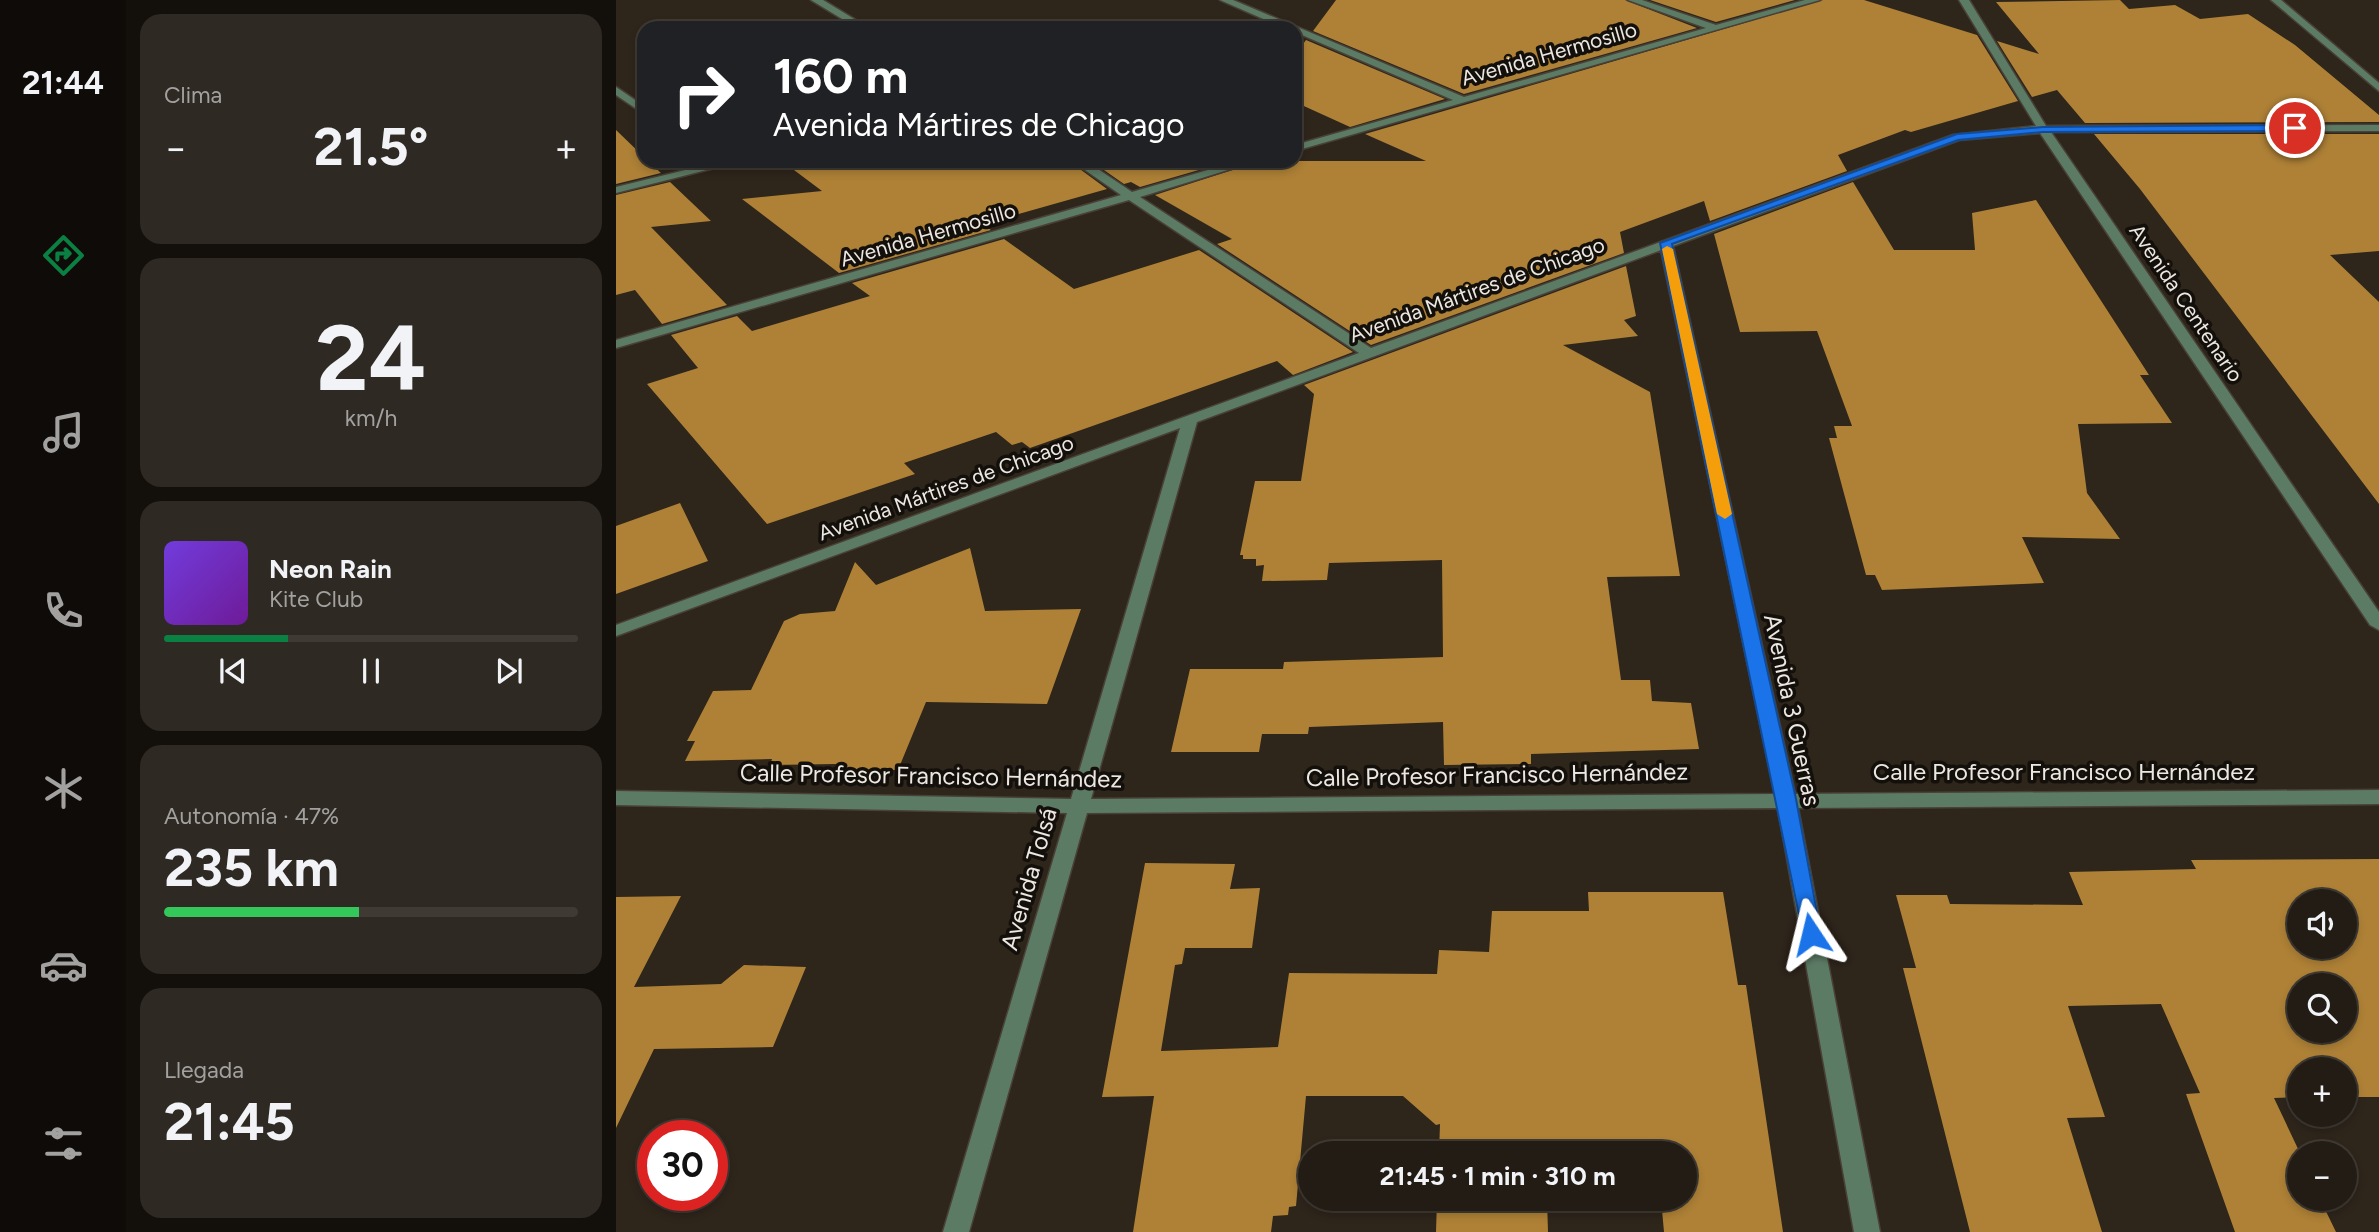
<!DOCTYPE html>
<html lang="es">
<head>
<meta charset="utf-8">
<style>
	:root { --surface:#221c14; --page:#2e2922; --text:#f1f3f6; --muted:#a2a1a0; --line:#3f3a34; --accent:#0b8043 }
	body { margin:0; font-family:Figtree,sans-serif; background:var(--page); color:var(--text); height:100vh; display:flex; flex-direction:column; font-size:26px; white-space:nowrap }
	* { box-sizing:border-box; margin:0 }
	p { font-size:23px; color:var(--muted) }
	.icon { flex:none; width:38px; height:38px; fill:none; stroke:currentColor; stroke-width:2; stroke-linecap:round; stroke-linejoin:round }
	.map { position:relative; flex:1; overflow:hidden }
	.side { display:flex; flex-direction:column; gap:14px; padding:14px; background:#130f0b; width:490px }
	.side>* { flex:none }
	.hud { position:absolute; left:21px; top:21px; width:665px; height:147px; border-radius:21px; box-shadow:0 4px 10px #0003,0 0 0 2px var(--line); background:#202124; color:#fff; overflow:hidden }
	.tools { position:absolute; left:1671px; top:889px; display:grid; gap:14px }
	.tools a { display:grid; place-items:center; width:70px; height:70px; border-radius:50%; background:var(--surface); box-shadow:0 4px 10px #0003,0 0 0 2px var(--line); font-size:35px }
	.speed { position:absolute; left:21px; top:1120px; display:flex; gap:14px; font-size:35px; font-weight:700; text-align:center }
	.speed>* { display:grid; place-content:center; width:91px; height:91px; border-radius:50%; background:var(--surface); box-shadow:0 4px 10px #0003,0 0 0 2px var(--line); line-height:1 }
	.speed .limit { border:10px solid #d22; background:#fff; color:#111 }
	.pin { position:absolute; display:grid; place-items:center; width:60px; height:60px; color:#fff; margin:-30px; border:4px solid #fff; border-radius:50%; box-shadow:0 2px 7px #0007 }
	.me { position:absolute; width:77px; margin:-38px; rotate:350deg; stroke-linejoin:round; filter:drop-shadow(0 0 5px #0008) }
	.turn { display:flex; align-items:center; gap:24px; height:147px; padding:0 21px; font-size:32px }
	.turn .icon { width:91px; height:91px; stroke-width:2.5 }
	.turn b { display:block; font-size:49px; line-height:60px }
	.big { font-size:52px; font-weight:700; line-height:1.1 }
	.side .card { flex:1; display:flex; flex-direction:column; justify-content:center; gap:10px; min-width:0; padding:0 24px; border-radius:21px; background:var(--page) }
	.side .dial { align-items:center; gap:0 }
	.dial b { font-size:91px; line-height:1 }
	.song { display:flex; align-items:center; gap:21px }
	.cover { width:84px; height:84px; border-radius:10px; background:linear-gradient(135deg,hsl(260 70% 55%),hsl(280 70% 35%)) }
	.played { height:7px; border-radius:4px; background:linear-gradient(90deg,var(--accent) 30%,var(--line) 30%) }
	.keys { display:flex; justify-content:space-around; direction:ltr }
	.heat { display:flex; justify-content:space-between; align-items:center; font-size:38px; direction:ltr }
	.charge { height:10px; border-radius:5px; background:linear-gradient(90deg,#34c759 47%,var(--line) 0) }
	.trip { position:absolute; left:682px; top:1141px; width:399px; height:70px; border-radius:35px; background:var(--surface); box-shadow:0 4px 10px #0003,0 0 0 2px var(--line); font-weight:700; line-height:70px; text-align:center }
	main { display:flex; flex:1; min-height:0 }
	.menu { display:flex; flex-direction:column; width:126px; justify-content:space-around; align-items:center; background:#0e0b08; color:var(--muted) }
	.menu .icon { width:49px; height:49px }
	.menu .current { color:var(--accent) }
	.menu b { font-size:32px; color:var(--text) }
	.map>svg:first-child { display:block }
	.building { fill:#ae8136; fill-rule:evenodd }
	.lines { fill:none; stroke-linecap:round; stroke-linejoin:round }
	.minor-casing { stroke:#494037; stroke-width:3 }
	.minor { fill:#5c7b65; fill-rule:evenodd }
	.route { fill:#1a73e8; stroke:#114b97; stroke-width:2 }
	.slow { fill:#f59e0b }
	.labels { text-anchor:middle; stroke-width:7; stroke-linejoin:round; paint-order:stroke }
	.far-street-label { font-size:21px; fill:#ede7e1; stroke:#130f0b }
	.street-label { font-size:24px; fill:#ede7e1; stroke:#130f0b }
</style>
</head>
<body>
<main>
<nav class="menu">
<b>21:44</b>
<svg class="icon current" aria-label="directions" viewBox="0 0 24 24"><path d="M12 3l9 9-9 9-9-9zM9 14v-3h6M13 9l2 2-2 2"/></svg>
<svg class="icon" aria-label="music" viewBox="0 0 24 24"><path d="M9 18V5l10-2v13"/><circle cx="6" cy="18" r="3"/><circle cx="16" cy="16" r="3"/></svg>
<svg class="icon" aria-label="phone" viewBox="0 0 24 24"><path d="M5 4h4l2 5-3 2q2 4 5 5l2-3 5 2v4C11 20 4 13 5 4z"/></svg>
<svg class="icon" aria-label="climate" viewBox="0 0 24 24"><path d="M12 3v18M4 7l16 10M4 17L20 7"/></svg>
<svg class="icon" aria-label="car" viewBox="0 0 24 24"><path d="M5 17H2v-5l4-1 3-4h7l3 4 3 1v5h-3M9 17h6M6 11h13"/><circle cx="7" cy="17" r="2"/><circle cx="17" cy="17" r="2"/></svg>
<svg class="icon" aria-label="filters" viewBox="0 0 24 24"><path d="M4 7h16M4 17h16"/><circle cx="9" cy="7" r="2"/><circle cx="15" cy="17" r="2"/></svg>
</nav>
<section class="side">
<div class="card"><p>Clima</p>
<div class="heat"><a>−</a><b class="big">21.5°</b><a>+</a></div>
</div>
<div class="card dial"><b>24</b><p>km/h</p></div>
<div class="card">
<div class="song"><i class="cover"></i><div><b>Neon Rain</b><p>Kite Club</p></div></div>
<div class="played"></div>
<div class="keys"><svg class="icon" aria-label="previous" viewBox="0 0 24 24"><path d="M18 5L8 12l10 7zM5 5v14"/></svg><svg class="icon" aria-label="pause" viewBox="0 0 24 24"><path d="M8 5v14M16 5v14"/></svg><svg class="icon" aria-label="next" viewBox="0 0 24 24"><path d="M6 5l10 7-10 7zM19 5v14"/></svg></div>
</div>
<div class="card"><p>Autonomía · 47%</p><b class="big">235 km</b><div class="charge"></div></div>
<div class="card"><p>Llegada</p><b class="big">21:45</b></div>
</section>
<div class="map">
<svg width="1763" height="1232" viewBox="0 0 1763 1232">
	<rect width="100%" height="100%" fill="#2e251b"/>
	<path class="building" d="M720,0H1009L1081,28L848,94L697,31Z
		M1034,0H1179L1100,22Z
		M1207,0H1248L1361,35L1402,101L1295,132L1289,130L1222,155L1231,171L1094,221L1088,201L1004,232L1008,253L755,345L601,244L616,239L539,195L644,161H810L749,134Z
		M1504,0L1513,9L1559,5L1584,19L1632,14L1679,45L1763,115V122L1469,123L1441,90L1416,97L1381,41L1423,54L1380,2Z
		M690,40L829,99L734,127L679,102V55Z
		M0,130L28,157V161H32L45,173L0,184Z
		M1478,134H1763V251L1714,255L1763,302V504L1524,189Z
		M166,161H453L491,189L367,224L375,230L223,273L126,199L206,191Z
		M475,161H614L524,187L515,182L508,184Z
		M54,182L95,221L35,227L111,305L46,324L19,290L0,295V195Z
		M1237,182L1278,250H1359L1356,213L1420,200L1533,375H1524L1556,423L1462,424L1471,493L1504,539L1406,537L1428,583L1266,590L1259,575H1250L1213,438H1221L1218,426H1236L1201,331L1124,332L1098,234Z
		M388,239L458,289L583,250L737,352L677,375L661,361L414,448L406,442L396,445L380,432L288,463L299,474L151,524L31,384L82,368L55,335L121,316L136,331L254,296L236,283Z
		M1010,266L1020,316L1008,320L1022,336L947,345L1034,392L1064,576L991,577L1005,680H1034L1036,701L1075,703L1083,749L915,754V764L828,765L827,722L693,727L692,734H646L643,752H555L574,669H667L668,662L827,657L826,560L713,563L711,580L646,581L648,565L640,566V559H627V555H624L639,481H685L698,394L688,385Z
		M64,503L92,561L0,594V526Z
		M354,548L369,611L465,609L431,704L310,702L282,770H218L220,764L154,765L156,759L69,761L79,741H71L97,691L135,690L168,621L184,614L219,611L239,562L260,585Z
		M1763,859V1097H1729V1069H1684V1097L1658,1098L1684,1153V1199H1704L1720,1232H1619L1570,1094L1584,1093L1545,1004L1452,1006L1489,1117L1451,1118L1486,1232H1354L1287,968H1300L1280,895H1331L1334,904L1467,905L1453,872L1580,869L1575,860ZM1684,901H1729V947H1684ZM1684,985H1729V1031H1684Z
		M529,863L619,864L614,889L644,888L636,948H569L566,964L559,965L545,1051L662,1047L673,973L821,974L823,950L873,952L876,911H973L972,892H1107L1122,985H1130L1167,1232H1048L1045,1199H1069V1153H823L824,1124L820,1125L787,1096H690L680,1206L673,1207L672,1215L657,1216L655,1232H517L538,1096L486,1097Z
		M65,896L18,987L105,984L128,965L190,967L157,1047L38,1049L0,1128V897Z
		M821,1199H931L932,1232H820Z"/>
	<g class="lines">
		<g class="minor-casing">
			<path id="minor" d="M195,0H207L253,28H241Z
				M604,0H617L848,97L1090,28L1012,0H1026L1100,25L1189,0H1204L679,151V145L837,100L679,32V28H668Z
				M1343,0H1353L1430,126L1763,125V131L1435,132L1763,612V630L1754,625L1424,133L1343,140L1057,246L1179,794L1763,790V804L1182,808L1264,1232H1238L1162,808L471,813L353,1232H327L451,813L0,805V791L455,799L564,428L0,636V625L743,353L513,200L0,348V340L505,195L456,161H470L516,192L623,161H641L524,197L755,348L1337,135L1420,126ZM1045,250L1159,794L475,799L581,422Z
				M1655,0H1665L1763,83V91Z
				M0,87L28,106V114L0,95Z
				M106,161H126L0,193V187Z"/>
		</g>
		<use href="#minor" class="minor"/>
	</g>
	<path class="route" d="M1679,125L1683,131L1427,132L1342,140L1056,244L1180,799L1205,934L1202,939H1188L1044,243L1341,134L1427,127Z"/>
	<path class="slow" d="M1051,246L1057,249L1116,514L1109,519L1101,514L1046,249Z"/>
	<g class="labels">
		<g class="far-street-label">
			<text transform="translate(933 54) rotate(-16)" y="7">Avenida Hermosillo</text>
			<text transform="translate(312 235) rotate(-16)" y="7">Avenida Hermosillo</text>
			<text transform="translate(861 290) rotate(-20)" y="7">Avenida Mártires de Chicago</text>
			<text transform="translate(1570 303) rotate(56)" y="7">Avenida Centenario</text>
			<text transform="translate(330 488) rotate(-20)" y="7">Avenida Mártires de Chicago</text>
		</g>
		<g class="street-label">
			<text transform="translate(1176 710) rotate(78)" y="8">Avenida 3 Guerras</text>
			<text x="1448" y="780">Calle Profesor Francisco Hernández</text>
			<text transform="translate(881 775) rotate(-1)" y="8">Calle Profesor Francisco Hernández</text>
			<text transform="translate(315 776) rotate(1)" y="8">Calle Profesor Francisco Hernández</text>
			<text transform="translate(413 879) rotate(-74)" y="8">Avenida Tolsá</text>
		</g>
	</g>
</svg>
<div class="tools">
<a><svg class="icon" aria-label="sound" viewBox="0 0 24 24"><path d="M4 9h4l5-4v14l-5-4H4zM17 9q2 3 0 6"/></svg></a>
<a><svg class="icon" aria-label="search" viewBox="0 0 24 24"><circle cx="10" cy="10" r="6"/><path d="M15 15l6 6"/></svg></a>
<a>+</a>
<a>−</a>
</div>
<div class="speed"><div class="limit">30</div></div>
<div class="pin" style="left:1679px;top:128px;background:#d93025"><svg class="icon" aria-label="arrive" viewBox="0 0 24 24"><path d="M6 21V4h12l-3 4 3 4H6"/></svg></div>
<svg class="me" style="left:1195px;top:934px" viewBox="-20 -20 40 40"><path d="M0-17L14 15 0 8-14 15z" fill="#1a73e8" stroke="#fff" stroke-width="4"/></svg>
<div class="trip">21:45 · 1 min · 310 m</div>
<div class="hud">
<div class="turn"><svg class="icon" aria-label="right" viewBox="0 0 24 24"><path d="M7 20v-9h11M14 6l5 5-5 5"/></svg><div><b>160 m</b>Avenida Mártires de Chicago</div></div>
</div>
</div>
</main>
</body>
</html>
